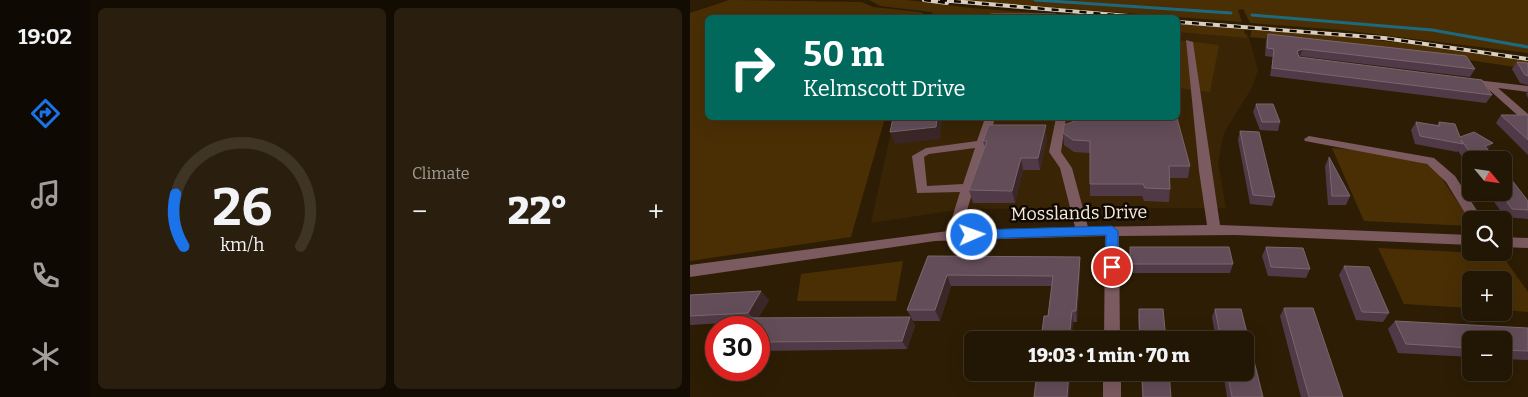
<!DOCTYPE html>
<html lang="en">
<head>
<meta charset="utf-8">
<style>
	:root { --surface:#221604; --page:#2a1f0e; --text:#f1f3f6; --muted:#a29f9a; --line:#3f3526; --accent:#1a73e8 }
	body { margin:0; font-family:Bitter,serif; background:var(--page); color:var(--text); height:100vh; display:flex; flex-direction:column; font-size:19px; white-space:nowrap }
	* { box-sizing:border-box; margin:0 }
	p { font-size:16px; color:var(--muted) }
	.icon { flex:none; width:28px; height:28px; fill:none; stroke:currentColor; stroke-width:2; stroke-linecap:round; stroke-linejoin:round }
	.map { position:relative; flex:1; overflow:hidden }
	.drawer { display:flex; flex-direction:column; gap:8px; padding:8px; background:#130c02; width:600px }
	.drawer>* { flex:none }
	.top-card { position:absolute; left:15px; top:15px; width:475px; height:105px; border-radius:8px; box-shadow:0 5px 20px #0002,0 0 0 1px var(--line); background:#00695c; color:#fff; overflow:hidden }
	.needle { width:32px; rotate:119deg }
	.controls { position:absolute; left:772px; top:151px; display:grid; gap:10px }
	.controls a { display:grid; place-items:center; width:50px; height:50px; border-radius:8px; background:var(--surface); box-shadow:0 5px 20px #0002,0 0 0 1px var(--line); font-size:25px }
	.speed { position:absolute; left:15px; top:316px; display:flex; gap:10px; font-size:25px; font-weight:700; text-align:center }
	.speed>* { display:grid; place-content:center; width:65px; height:65px; border-radius:50%; background:var(--surface); box-shadow:0 5px 20px #0002,0 0 0 1px var(--line); line-height:1 }
	.speed .limit { border:8px solid #d22; background:#fff; color:#111 }
	.pin { position:absolute; display:grid; place-items:center; width:42px; height:42px; color:#fff; margin:-21px; border:2px solid #fff; border-radius:50%; box-shadow:0 1px 5px #0007 }
	.me { position:absolute; width:55px; margin:-28px; rotate:88deg; stroke-linejoin:round; filter:drop-shadow(0 0 4px #0008) }
	.turn { display:flex; align-items:center; gap:18px; height:105px; padding:0 15px; font-size:22px }
	.turn .icon { width:65px; height:65px; stroke-width:2.5 }
	.turn b { display:block; font-size:35px; line-height:42px }
	.big { font-size:38px; font-weight:800; line-height:1.1 }
	.drawer .card { flex:1; display:flex; flex-direction:column; justify-content:center; gap:8px; min-width:0; padding:0 18px; border-radius:8px; background:var(--page) }
	.drawer .dial { align-items:center; gap:0 }
	.dial svg { height:130px; overflow:visible; fill:none; stroke:var(--line); stroke-width:7; stroke-linecap:round; text-anchor:middle }
	.dial text { fill:var(--text); stroke:none }
	.heat { display:flex; justify-content:space-between; align-items:center; font-size:28px; direction:ltr }
	.drawer .tiles { flex:1; display:grid; gap:8px; grid-template-columns:repeat(2,1fr) }
	.trip { position:absolute; left:274px; top:331px; width:290px; height:50px; border-radius:8px; background:var(--surface); box-shadow:0 5px 20px #0002,0 0 0 1px var(--line); font-weight:800; line-height:50px; text-align:center }
	main { display:flex; flex:1; min-height:0 }
	.menu { display:flex; flex-direction:column; width:90px; justify-content:space-around; align-items:center; background:#0e0902; color:var(--muted) }
	.menu .icon { width:35px; height:35px }
	.menu .selected { color:var(--accent) }
	.menu b { font-size:22px; color:var(--text) }
	.map>svg:first-child { display:block }
	.built { fill:#392405 }
	.green { fill:#4a2f05 }
	.lines { fill:none; stroke-linecap:round; stroke-linejoin:round }
	.stream { stroke:#1d6a7f; stroke-width:3 }
	.minor { fill:#7b5a60; fill-rule:evenodd }
	.rail-casing { stroke:#dbcfc0; stroke-width:4 }
	.rail { stroke:#100902; stroke-width:2.5; stroke-dasharray:7; stroke-linecap:butt }
	.wall { fill:#513a48 }
	.shaded-wall { fill:#3b2727 }
	.building { fill:#634d58; stroke:#7a666d }
	.route { fill:#1a73e8; stroke:#114b97 }
	.labels { text-anchor:middle; stroke-width:5; stroke-linejoin:round; paint-order:stroke }
	.street-label { font-size:18px; fill:#f5eadc; stroke:#100902 }
</style>
</head>
<body>
<main>
<nav class="menu">
<b>19:02</b>
<svg class="icon selected" aria-label="directions" viewBox="0 0 24 24"><path d="M12 3l9 9-9 9-9-9zM9 14v-3h6M13 9l2 2-2 2"/></svg>
<svg class="icon" aria-label="music" viewBox="0 0 24 24"><path d="M9 18V5l10-2v13"/><circle cx="6" cy="18" r="3"/><circle cx="16" cy="16" r="3"/></svg>
<svg class="icon" aria-label="phone" viewBox="0 0 24 24"><path d="M5 4h4l2 5-3 2q2 4 5 5l2-3 5 2v4C11 20 4 13 5 4z"/></svg>
<svg class="icon" aria-label="climate" viewBox="0 0 24 24"><path d="M12 3v18M4 7l16 10M4 17L20 7"/></svg>
</nav>
<section class="drawer">
<div class="tiles">
<div class="card dial"><svg viewBox="0 0 100 80">
<path d="M14 69A42 42 0 1 1 86 69"/>
<path d="M14 69A42 42 0 0 1 9 37" stroke="#1a73e8"/>
<text x="50" y="56" font-size="32" font-weight="700">26</text>
<text x="50" y="72" font-size="11">km/h</text>
</svg></div>
<div class="card"><p>Climate</p>
<div class="heat"><a>−</a><b class="big">22°</b><a>+</a></div>
</div>
</div>
</section>
<div class="map">
<svg width="838" height="397" viewBox="0 0 838 397">
	<rect width="100%" height="100%" fill="#2d1d05"/>
	<path class="built" d="M488,28L558,34L568,70L563,86L534,133L528,162L536,208L273,209L181,223L204,118H488Z"/>
	<path class="green" d="M39,0L172,2L183,7L230,12L241,17L18,18V118H195L161,237L0,261V13Z
		M179,0H217L281,8L403,17H245L241,12L190,6Z
		M266,0H838V53L652,30L560,23L553,9L548,10L552,22Z
		M488,24L555,29L554,32L558,38L488,32Z
		M562,29C654,36 746,45 838,60V69C746,54 653,45 560,37Z
		M488,40L529,45L520,92L488,88Z
		M642,148C671,151 726,153 747,171L781,222V226L674,221Z
		M688,248L811,254L838,292V312L814,310V280H781V308L714,304Z
		M213,261L206,301H107L111,274Z"/>
	<g class="lines">
		<path class="stream" d="M345,0L541,13
			M562,15L742,30L838,47"/>
		<path class="minor" d="M496,40L503,42L530,225L781,235V245L545,235L429,236L430,340H414L415,236L245,241L0,277V265L258,231L270,192L227,193L222,156L236,148L287,141L295,118H305L271,230L385,227L370,168L359,152L366,118H376L371,152L382,168L398,227L517,225L509,171ZM285,148L273,184L237,186L234,157L239,154Z
			M778,79L838,86V92L808,88L838,114V122L834,121L796,87L775,84L773,82Z
			M619,136L744,158L765,176L793,220H781V223L756,182L737,164L615,141L614,139Z
			M814,237L838,238V248L814,247Z
			M413,372H431V397H413Z"/>
		<g class="rail-casing">
			<path id="rail" d="M234,0L257,3
				M250,0L462,18
				M488,22L694,38L838,59"/>
		</g>
		<use href="#rail" class="rail"/>
	</g>
	<path class="wall" d="M578,34L785,69L780,77L610,56L609,57L802,95L796,103L580,76L583,57L575,56L576,41Z
		M827,62L838,63V85L830,83L822,69Z
		M838,90V98L836,94Z
		M566,104L590,122L588,131L570,130L563,112Z
		M811,115H838V155L806,123Z
		M385,121L500,166L498,178H480V189L479,202L454,201L452,196H400V153L384,152L374,145L373,133Z
		M726,122L747,125L749,122L770,137L798,150L806,160H781V170L768,151L767,152L725,144L721,130Z
		M550,131L585,197L582,206L560,204L548,140Z
		M357,138L350,170H333L325,203H283L279,190L295,148L293,141Z
		M639,157L660,196L656,205H638L635,166Z
		M797,192H814L838,201V219L815,217Z
		M440,247L543,264L540,273H440Z
		M576,247L620,269L616,278L578,276L572,256Z
		M238,256L390,257V268L387,322H383L381,340H351L358,316L362,286H261L250,321H223L217,310Z
		M654,266L699,313L693,322L666,320L649,275Z
		M0,295L79,300L68,318L220,317L225,326L217,349L69,351V328L49,322L0,325Z
		M594,308L653,397H611L590,316Z
		M449,309L476,340H449L448,317Z
		M525,309H551L573,397H537L533,372H555V340H526L522,317Z
		M705,321L838,328V360L814,359V340H781V357L708,353L698,329Z
		M451,372H479L481,397H452Z"/>
	<path class="shaded-wall" d="M613,49L610,56L605,59L607,51Z
		M247,118H252L250,139L205,144L200,132Z
		M356,125L357,138L350,170L348,158Z
		M803,143L797,151L795,146Z
		M331,158L333,170L325,203L322,191Z
		M390,257V268L387,322L386,311Z
		M257,275L261,286L250,321L245,310Z
		M71,291L79,300L66,321L58,313Z
		M382,311L383,322L381,340H379Z
		M220,317L225,326L217,349L212,341Z
		M379,372L380,380L379,397H377Z"/>
	<path class="building" d="M302,14H365L377,18H282Z
		M412,15L419,18H408Z
		M423,15L432,18H419Z
		M578,34L776,56L785,69L613,49L607,51L609,57L792,80L802,95L582,68L584,49L577,48Z
		M827,62L838,63V76L835,75Z
		M566,104H583L590,122H572Z
		M811,115H838V140Z
		M203,118H247L246,127L200,132Z
		M386,118H487L500,166H479L480,189L455,188L453,184H400V141L383,140L373,133L374,125L385,121Z
		M726,122L750,126L749,122L765,124L770,137L784,132L803,143L795,146L806,160H786L771,140L773,144L730,136Z
		M299,125H356L348,158H331L322,191L279,190L297,141H293Z
		M550,131L569,132L585,197L563,195Z
		M639,157L660,196H642Z
		M814,170L838,201V210L822,209L810,192H814Z
		M440,247H539L543,264H440Z
		M576,247L613,248L620,269L581,267Z
		M238,256L390,257L386,311H382L379,340H351L354,316H358L363,276L257,275L245,310H217Z
		M654,266L679,267L699,313L672,312Z
		M71,291L58,313L0,316V295Z
		M594,308H623L653,397H619Z
		M449,309H473L476,340H450Z
		M525,309H551L573,397H542L537,372H555V340H531Z
		M220,317L212,341L69,342V328H45L51,318Z
		M705,321L838,328V351L814,350V340H781V348L716,344Z
		M347,372H379L377,397H344Z
		M452,372H479L481,397H453Z"/>
	<path class="route" d="M422,226L428,231V267L427,271L422,272L417,271L415,267L416,235L282,239L278,238L276,235L278,231L282,230Z"/>
	<g class="labels">
		<g class="street-label">
			<text transform="translate(389 213) rotate(-1)" y="6">Mosslands Drive</text>
		</g>
	</g>
</svg>
<div class="controls">
<a><svg class="needle" viewBox="-14 -14 28 28"><path d="M0-13l5 13h-10z" fill="#e53935"/><path d="M0 13l5-13h-10z" fill="#a29f9a"/></svg></a>
<a><svg class="icon" aria-label="search" viewBox="0 0 24 24"><circle cx="10" cy="10" r="6"/><path d="M15 15l6 6"/></svg></a>
<a>+</a>
<a>−</a>
</div>
<div class="speed"><div class="limit">30</div></div>
<div class="pin" style="left:422px;top:267px;background:#d93025"><svg class="icon" aria-label="arrive" viewBox="0 0 24 24"><path d="M6 21V4h12l-3 4 3 4H6"/></svg></div>
<svg class="me" style="left:282px;top:235px" viewBox="-20 -20 40 40"><circle r="17" fill="#1a73e8" stroke="#fff" stroke-width="3"/><path d="M0-11L8 9 0 5-8 9z" fill="#fff"/></svg>
<div class="trip">19:03 · 1 min · 70 m</div>
<div class="top-card">
<div class="turn"><svg class="icon" aria-label="right" viewBox="0 0 24 24"><path d="M7 20v-9h11M14 6l5 5-5 5"/></svg><div><b>50 m</b>Kelmscott Drive</div></div>
</div>
</div>
</main>
</body>
</html>
